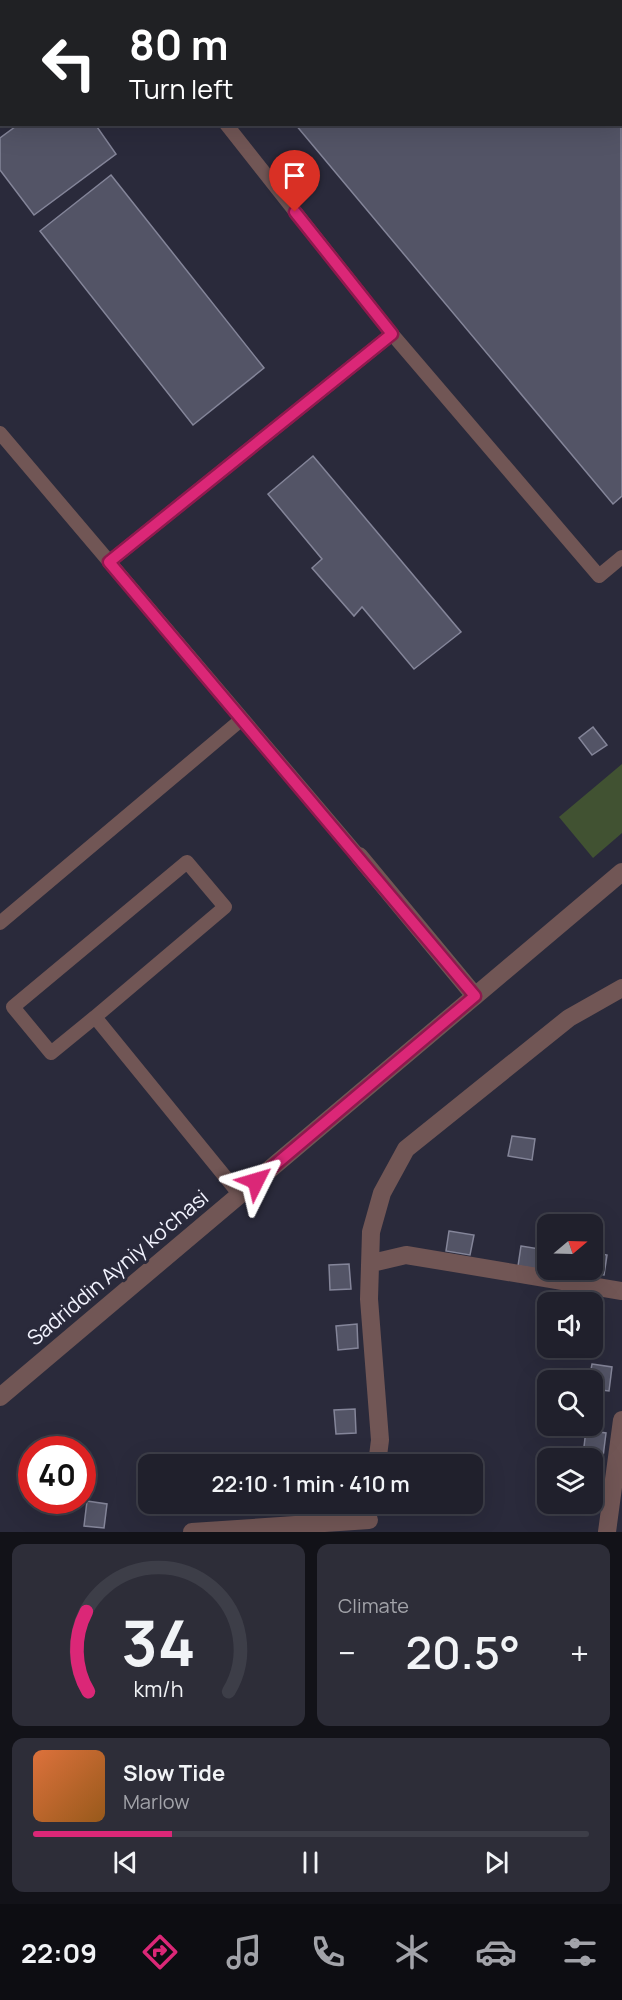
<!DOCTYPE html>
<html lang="en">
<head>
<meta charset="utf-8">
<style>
	:root { --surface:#20202c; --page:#2d2d38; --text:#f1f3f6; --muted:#a2a3a9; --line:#3d3e48; --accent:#db2777 }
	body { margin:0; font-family:Manrope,sans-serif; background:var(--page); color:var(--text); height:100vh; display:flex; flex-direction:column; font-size:22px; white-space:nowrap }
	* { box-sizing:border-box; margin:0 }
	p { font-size:20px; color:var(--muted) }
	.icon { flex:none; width:33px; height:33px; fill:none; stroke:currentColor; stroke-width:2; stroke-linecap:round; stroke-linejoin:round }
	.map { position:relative; height:1532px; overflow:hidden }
	.details { display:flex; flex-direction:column; gap:12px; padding:12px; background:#121218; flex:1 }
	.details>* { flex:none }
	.top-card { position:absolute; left:0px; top:0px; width:622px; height:126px; box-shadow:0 6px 24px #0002,0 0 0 2px var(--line); background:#202124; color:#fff; overflow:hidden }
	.needle { width:39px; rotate:71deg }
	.controls { position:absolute; left:537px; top:1214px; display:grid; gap:12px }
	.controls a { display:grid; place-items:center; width:66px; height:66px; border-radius:12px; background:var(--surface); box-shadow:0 6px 24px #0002,0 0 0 2px var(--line); font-size:30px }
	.speed { position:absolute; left:18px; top:1436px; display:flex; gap:12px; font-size:30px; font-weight:700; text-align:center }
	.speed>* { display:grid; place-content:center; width:78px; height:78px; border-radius:50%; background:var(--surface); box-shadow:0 6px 24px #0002,0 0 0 2px var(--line); line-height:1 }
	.speed .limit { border:9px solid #d22; background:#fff; color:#111 }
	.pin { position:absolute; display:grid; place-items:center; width:51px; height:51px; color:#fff; margin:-62px -26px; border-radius:50% 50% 50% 0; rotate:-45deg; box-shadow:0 0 6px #0007 }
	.pin .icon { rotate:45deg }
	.me { position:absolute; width:66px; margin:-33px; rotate:50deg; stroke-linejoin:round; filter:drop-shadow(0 0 4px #0008) }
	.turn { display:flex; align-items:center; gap:21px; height:126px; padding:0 30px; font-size:27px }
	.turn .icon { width:78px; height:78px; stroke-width:2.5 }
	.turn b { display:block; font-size:42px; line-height:51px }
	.big { font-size:45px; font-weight:600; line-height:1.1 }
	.details .widget { flex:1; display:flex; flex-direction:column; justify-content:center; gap:9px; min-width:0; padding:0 21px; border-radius:12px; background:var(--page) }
	.details .dial { align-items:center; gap:0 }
	.dial svg { height:156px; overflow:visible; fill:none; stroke:var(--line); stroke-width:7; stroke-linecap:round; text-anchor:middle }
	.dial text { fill:var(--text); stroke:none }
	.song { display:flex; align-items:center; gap:18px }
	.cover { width:72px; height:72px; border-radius:9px; background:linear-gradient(135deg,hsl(20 70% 55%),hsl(30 70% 35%)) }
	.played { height:6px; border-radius:3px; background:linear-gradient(90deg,var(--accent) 25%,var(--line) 25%) }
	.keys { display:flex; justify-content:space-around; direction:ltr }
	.heat { display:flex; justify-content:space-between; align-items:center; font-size:33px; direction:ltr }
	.details .tiles { flex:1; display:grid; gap:12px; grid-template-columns:1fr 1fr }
	.widget:last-child { grid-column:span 2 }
	.trip { position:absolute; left:138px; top:1454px; width:345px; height:60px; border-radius:12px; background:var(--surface); box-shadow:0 6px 24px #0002,0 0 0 2px var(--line); font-weight:600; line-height:60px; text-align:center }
	.dock { display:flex; height:96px; justify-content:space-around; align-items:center; background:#0d0d12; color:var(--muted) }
	.dock .icon { width:42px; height:42px }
	.dock .current { color:var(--accent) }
	.dock b { font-size:27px; color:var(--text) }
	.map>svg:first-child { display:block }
	.green { fill:#415232 }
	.building { fill:#535466; stroke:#848599; stroke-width:1.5 }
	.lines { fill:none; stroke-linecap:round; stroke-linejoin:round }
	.service { stroke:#715655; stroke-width:14 }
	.minor { stroke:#715655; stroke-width:18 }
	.tertiary { stroke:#715655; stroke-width:18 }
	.route-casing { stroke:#8e194d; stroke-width:15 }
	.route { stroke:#db2777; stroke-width:10 }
	.labels { text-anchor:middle; stroke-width:6; stroke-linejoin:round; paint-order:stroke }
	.street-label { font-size:21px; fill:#f2f3fe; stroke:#2a2a3b }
</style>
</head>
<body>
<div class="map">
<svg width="622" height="1532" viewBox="0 0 622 1532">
	<rect width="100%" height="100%" fill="#2a2a3b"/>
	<path class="green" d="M622,764V833L593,858L559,817Z"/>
	<path class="building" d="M408,0H566L568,2H406Z
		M621,115L622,496L613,504L295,124H621Z
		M19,124H95L116,154L34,215L0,170V138Z
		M111,175L264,368L193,425L40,231Z
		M313,456L461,632L414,669L362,607L354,616L312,568L322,559L268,494Z
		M593,727L607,745L592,755L579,738Z
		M512,1136L535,1139L532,1160L508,1156Z
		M449,1231L474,1235L470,1255L446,1251Z
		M521,1246L546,1250L542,1270L518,1266Z
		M592,1252L607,1255L604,1275L580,1271V1269H592Z
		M349,1264L351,1289L330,1290L329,1265Z
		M357,1324L358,1348L338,1350L336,1326Z
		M592,1364L612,1367L609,1391L592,1389V1380H589Z
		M355,1409L356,1433L336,1434L334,1410Z
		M586,1430L606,1433L603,1457L583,1455Z
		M592,1476L598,1477L595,1501H592Z
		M87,1501L107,1504L104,1528L84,1526Z"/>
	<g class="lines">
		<path class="service" d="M618,0L619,2
			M343,2L345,0
			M226,124L392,334L599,576L622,557
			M0,433L359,856
			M109,562L392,334
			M0,923L242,719
			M95,1017L51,1053L13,1007L187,862L225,907L95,1017L240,1195"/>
		<path class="minor" d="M359,856L475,996
			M372,1263L406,1255L622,1291
			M377,1464L380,1440L369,1299L371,1232L382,1193L406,1149L569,1018L622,988
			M192,1532L369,1520
			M607,1532L622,1420"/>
		<path class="tertiary" d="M0,1397L622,872"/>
	</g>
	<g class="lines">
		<g class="route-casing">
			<path id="route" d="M256,1181L475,996L109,562L392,334L295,212"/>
		</g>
		<use href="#route" class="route"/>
	</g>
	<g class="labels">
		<g class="street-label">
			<text transform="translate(118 1268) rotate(-40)" y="7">Sadriddin Ayniy ko'chasi</text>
		</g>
	</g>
</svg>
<div class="controls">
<a><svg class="needle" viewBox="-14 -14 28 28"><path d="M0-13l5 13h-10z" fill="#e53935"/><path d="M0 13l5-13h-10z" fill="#a2a3a9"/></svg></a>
<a><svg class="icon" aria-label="sound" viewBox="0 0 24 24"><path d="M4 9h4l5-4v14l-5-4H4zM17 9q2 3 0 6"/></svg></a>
<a><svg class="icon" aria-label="search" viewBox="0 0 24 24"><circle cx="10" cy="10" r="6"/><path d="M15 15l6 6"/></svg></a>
<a><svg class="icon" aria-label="layers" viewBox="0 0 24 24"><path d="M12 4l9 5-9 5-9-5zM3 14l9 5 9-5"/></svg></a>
</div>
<div class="speed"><div class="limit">40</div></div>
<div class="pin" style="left:295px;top:212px;background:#d93025"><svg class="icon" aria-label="arrive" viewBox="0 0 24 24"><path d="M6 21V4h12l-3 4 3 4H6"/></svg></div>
<svg class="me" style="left:256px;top:1181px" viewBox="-20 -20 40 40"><path d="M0-17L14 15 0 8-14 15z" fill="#db2777" stroke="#fff" stroke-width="4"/></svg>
<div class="trip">22:10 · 1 min · 410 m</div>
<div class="top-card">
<div class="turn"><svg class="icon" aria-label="left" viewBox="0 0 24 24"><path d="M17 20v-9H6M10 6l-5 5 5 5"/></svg><div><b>80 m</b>Turn left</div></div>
</div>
</div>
<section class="details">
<div class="tiles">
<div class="widget dial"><svg viewBox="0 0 100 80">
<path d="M14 69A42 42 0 1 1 86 69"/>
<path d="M14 69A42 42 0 0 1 13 28" stroke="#db2777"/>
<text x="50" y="56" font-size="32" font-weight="700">34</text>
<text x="50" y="72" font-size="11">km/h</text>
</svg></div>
<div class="widget"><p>Climate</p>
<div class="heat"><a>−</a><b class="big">20.5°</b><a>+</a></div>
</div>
<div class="widget">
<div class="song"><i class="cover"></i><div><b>Slow Tide</b><p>Marlow</p></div></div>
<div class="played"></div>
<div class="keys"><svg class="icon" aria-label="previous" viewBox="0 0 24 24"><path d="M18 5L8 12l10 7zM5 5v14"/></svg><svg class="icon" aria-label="pause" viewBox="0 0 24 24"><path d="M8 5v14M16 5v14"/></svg><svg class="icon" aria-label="next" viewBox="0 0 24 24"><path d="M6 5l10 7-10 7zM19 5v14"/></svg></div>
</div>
</div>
</section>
<nav class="dock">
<b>22:09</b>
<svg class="icon current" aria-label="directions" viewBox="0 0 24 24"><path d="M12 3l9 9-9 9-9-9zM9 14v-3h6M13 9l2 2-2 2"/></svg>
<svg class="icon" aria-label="music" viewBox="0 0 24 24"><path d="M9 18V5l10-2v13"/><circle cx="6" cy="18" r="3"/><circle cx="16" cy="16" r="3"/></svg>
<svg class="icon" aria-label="phone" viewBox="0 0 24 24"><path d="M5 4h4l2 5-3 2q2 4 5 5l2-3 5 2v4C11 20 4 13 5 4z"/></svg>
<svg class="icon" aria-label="climate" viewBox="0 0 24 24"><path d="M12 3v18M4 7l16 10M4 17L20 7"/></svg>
<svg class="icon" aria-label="car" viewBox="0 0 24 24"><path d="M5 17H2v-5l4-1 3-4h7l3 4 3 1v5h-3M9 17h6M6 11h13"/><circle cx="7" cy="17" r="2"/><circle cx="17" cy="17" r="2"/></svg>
<svg class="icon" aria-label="filters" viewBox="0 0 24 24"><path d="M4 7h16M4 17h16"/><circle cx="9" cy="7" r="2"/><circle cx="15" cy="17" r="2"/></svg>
</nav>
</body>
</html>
